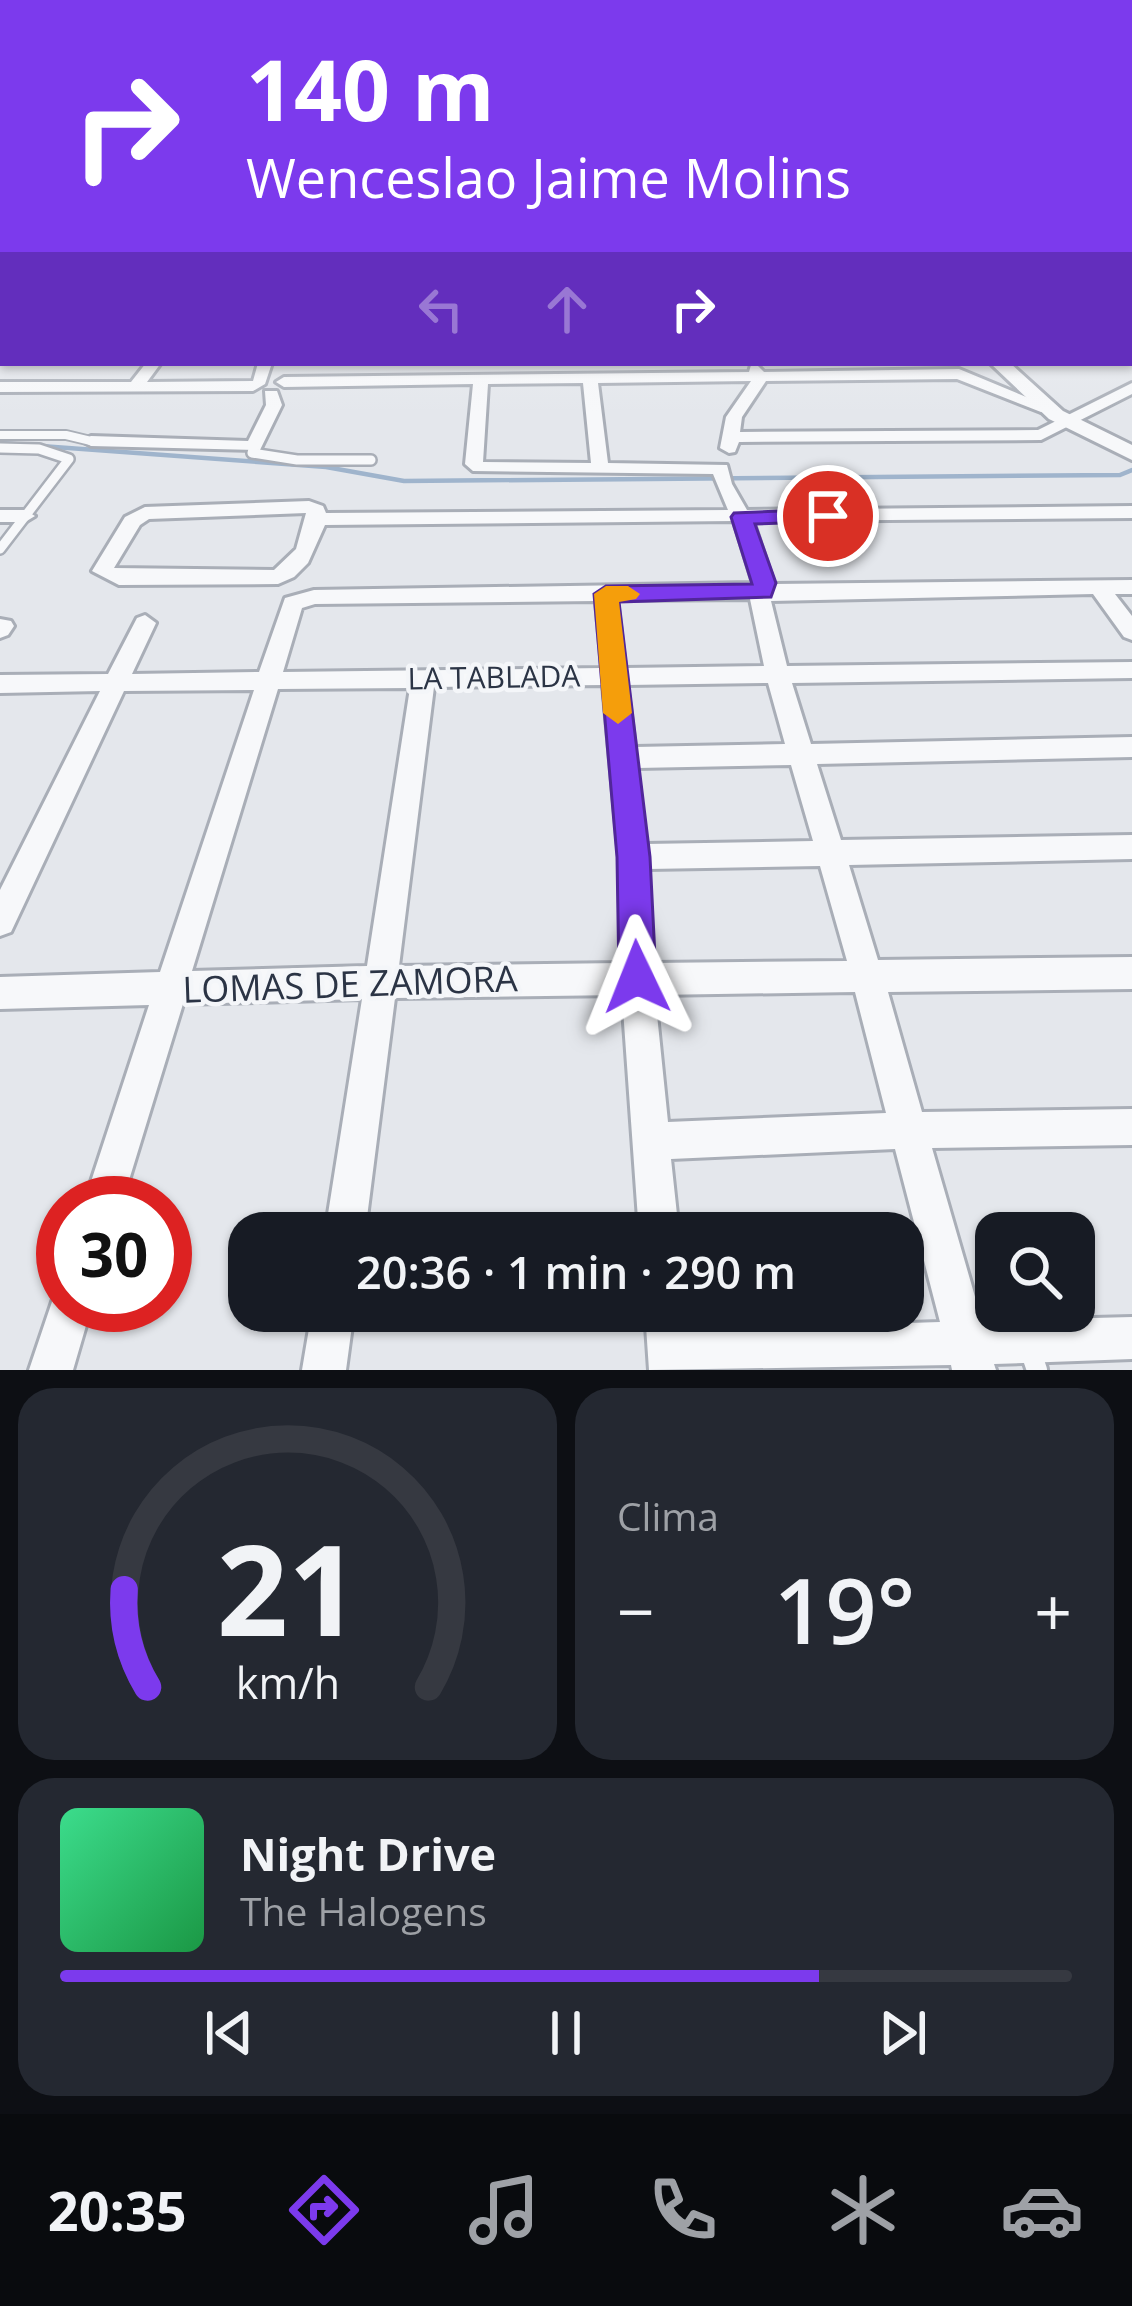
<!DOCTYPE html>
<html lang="es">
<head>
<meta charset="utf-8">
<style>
	:root { --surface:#171b24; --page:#242831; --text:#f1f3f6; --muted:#9ea1a6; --line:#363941; --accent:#7c3aed }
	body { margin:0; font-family:"Open Sans",sans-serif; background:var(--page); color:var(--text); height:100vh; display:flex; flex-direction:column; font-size:45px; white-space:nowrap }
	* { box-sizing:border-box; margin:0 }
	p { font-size:39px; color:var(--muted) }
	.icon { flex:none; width:66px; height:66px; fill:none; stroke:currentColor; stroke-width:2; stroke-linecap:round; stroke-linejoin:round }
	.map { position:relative; height:1370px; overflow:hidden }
	.side { display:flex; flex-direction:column; gap:18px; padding:18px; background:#0d0f14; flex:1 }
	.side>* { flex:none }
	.banner { position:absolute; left:0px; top:0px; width:1134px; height:366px; box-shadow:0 3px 9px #0004; background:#7c3aed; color:#fff; overflow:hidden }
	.buttons { position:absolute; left:975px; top:1212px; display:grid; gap:24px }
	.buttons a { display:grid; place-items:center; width:120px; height:120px; border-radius:24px; background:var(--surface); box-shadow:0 3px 9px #0004; font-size:60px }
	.speed { position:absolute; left:36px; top:1176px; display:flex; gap:24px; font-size:60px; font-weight:700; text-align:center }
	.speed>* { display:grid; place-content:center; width:156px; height:156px; border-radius:50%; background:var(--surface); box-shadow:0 3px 9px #0004; line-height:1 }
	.speed .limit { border:18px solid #d22; background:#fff; color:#111 }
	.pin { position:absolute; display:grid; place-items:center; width:102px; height:102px; color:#fff; margin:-51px; border:6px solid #fff; border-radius:50%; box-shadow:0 3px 12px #0007 }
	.me { position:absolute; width:132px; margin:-66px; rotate:358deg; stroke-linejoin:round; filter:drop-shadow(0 0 9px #0008) }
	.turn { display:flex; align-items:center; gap:42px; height:252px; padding:0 48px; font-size:54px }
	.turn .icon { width:156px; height:156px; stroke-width:2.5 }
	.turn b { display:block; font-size:84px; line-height:102px }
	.lanes { display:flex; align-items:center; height:114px; padding:0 48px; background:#0003; justify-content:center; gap:60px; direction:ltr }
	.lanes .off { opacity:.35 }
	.big { font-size:90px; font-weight:600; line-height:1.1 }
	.side .tile { flex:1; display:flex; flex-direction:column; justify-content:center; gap:18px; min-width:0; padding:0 42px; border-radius:36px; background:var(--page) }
	.side .dial { align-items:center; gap:0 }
	.dial svg { height:312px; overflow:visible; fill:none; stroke:var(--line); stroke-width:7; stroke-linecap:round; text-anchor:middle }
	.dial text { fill:var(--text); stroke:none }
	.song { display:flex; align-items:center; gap:36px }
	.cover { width:144px; height:144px; border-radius:18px; background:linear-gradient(135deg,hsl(150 70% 55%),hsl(140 70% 35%)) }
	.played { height:12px; border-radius:6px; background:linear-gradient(90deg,var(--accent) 75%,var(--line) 75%) }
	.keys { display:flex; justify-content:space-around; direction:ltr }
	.heat { display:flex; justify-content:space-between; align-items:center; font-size:66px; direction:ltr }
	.side .tiles { flex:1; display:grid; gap:18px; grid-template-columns:1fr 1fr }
	.tile:last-child { grid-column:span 2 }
	.trip { position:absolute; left:228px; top:1212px; width:696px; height:120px; border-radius:36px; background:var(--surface); box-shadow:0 3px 9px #0004; font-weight:600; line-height:120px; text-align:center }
	.dock { display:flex; height:192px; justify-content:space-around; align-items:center; background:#090b0e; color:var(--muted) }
	.dock .icon { width:84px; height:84px }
	.dock .on { color:var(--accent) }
	.dock b { font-size:54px; color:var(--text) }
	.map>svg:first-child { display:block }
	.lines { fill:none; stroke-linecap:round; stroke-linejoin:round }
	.stream { stroke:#9fb4cc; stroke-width:4.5 }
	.service-far2-casing { stroke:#a9aeb7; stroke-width:12 }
	.service-far1-casing { stroke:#a9aeb7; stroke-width:14 }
	.service-casing { stroke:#a9aeb7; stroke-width:26 }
	.minor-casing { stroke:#a9aeb7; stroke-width:6 }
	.tertiary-casing { stroke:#a9aeb7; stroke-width:6 }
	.service-far2 { stroke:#f7f8fa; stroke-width:8 }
	.service-far1 { stroke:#f7f8fa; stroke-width:9 }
	.service { stroke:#f7f8fa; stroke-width:20 }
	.minor { fill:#f7f8fa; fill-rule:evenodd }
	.tertiary { fill:#f7f8fa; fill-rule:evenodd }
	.route { fill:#7c3aed; stroke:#51269a; stroke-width:3 }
	.slow { fill:#f59e0b }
	.labels { text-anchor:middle; stroke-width:9; stroke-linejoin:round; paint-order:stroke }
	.street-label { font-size:30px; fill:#2b3445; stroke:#f4f6f9 }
	.near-street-label { font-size:36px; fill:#2b3445; stroke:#f4f6f9 }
</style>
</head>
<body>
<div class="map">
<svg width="1132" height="1370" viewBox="0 0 1132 1370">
	<rect width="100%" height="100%" fill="#e4e7ec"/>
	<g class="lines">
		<path class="stream" d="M0,443L326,467L404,481L1120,475L1132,470"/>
		<g class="service-far2-casing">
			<path id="service-far2" d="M0,435H66L91,441
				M0,448H6"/>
		</g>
		<g class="service-far1-casing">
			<path id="service-far1" d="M254,446L252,453L297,460H371
				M0,448L39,449L69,459L0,549"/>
		</g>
		<g class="service-casing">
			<path id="service" d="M1029,1347L1037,1370"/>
		</g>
		<g class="minor-casing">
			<path id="minor" d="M0,222H3V226H0Z
				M1132,228V235H1131V228Z
				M0,240H3V246H0Z
				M0,265H3V273H0Z
				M3,304V314L0,315V305Z
				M0,336H3V344H0Z
				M146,363H161L147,382L253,381L258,363H272L265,384L253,391L0,392V382H131Z
				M756,364L764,372L959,369L1055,409L1041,412L957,379L766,381L742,417L740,432L1038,430L1132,383V394L1041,440L739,442L735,452L729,453L720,448L726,417L751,381L598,383L608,463L727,465L732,484L747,510L1132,506V518L753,521L774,584L1132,580V594H1115L1132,616V640L1124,637L1093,594L771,601L787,666L1132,662V678L792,683L811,744L1132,737V757L817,764L841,840L1132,835V859L849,865L878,960L1132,957V989L888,992L922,1112L1132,1109V1145L932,1148L982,1321L1132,1317V1359L994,1364L996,1370H952L951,1365L649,1370L645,1311H687L689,1330L940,1322L895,1149L671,1159L679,1233H639L622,995L395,998L365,1233H325L362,999L183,1004L122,1203H84L149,1005L0,1009V977L160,972L254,690L124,691L11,932L0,936V890L100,691L0,693V675L108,674L137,618L145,615L156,623L132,674L259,672L285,598L314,590L753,583L734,521L325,525L308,563L294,577L278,584L119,585L92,571L125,517L145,507L309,501L323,506L326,513L728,510L713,474L473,471L465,464L473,384L284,387L276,382L284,377L749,372L751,365ZM583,383L591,463L483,462L488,384ZM306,513L296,549L274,570L114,568L140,525L149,519ZM750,599L764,666L625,668L617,600ZM596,601L602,668L283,672L302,608L315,604ZM768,683L785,744L635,747L627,685ZM603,685L619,857L621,963L399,966L434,687ZM410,688L367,966L192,971L278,689ZM791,765L813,841L646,844L637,768ZM820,866L847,961L652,963L648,869ZM855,992L886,1113L668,1122L655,995Z
				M265,391H277L282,405L260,450L91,446L82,441L91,436L248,441L266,405Z
				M0,510H25L35,516L25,522H0Z
				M0,619L11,621L14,626L8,635L0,638Z
				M63,1288V1305H92L73,1370H29L56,1290Z
				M312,1311H354L346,1370H302Z"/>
		</g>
		<g class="tertiary-casing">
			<path id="tertiary" d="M990,363H1010L1063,411L1132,445V460L1049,419Z"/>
		</g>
		<use href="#service-far2" class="service-far2"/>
		<use href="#service-far1" class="service-far1"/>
		<use href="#service" class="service"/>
		<use href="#minor" class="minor"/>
		<use href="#tertiary" class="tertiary"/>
	</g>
	<linearGradient id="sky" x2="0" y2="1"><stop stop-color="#8bb4dd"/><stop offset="0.54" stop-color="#f3f4f6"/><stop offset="1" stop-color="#f3f4f6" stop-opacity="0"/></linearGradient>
	<rect width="1132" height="414" fill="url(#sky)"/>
	<path class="route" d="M828,509L836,511V521L755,524L776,583L771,597L619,602L650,857L656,977L650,990L637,995L624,990L619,977L617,857L594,594L606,586L752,584L731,517L734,513Z"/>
	<path class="slow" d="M606,586H628L640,594L636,599L619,602L632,713L618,724L603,713L594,594Z"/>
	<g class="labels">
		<g class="street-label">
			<text transform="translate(494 678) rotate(-1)" y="10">LA TABLADA</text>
		</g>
		<g class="near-street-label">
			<text transform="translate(350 984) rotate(-2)" y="13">LOMAS DE ZAMORA</text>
		</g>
	</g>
</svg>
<div class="buttons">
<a><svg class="icon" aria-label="search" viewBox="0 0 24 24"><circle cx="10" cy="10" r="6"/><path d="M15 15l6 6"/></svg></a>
</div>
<div class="speed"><div class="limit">30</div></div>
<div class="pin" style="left:828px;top:516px;background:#d93025"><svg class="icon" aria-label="arrive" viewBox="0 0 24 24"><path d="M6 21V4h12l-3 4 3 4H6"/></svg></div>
<svg class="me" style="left:637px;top:977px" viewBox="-20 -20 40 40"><path d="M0-17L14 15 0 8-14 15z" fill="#7c3aed" stroke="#fff" stroke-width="4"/></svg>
<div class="trip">20:36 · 1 min · 290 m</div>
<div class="banner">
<div class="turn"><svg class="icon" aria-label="right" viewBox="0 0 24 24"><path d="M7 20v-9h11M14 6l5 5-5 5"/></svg><div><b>140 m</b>Wenceslao Jaime Molins</div></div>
<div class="lanes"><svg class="icon off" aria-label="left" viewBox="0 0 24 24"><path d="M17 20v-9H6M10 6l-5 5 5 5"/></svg><svg class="icon off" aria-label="ahead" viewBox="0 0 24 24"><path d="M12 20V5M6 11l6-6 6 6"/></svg><svg class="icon" aria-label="right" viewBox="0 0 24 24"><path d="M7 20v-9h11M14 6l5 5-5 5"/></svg></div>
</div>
</div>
<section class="side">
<div class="tiles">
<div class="tile dial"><svg viewBox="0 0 100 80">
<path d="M14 69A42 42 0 1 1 86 69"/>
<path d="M14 69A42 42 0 0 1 8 44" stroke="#7c3aed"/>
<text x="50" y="56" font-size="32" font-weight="700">21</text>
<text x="50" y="72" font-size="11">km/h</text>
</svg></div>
<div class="tile"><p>Clima</p>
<div class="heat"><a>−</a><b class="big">19°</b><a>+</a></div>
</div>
<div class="tile">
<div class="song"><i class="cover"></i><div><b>Night Drive</b><p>The Halogens</p></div></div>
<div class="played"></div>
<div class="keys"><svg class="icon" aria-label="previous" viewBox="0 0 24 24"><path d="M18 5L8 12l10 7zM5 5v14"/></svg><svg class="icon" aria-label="pause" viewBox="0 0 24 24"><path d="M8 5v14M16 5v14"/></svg><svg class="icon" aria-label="next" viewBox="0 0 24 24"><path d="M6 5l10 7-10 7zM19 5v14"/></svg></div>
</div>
</div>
</section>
<nav class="dock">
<b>20:35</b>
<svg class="icon on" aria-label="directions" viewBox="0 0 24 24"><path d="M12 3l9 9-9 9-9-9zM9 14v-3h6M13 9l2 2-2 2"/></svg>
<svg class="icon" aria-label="music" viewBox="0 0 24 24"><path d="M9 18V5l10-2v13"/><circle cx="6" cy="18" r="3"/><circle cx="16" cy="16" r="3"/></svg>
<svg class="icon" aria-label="phone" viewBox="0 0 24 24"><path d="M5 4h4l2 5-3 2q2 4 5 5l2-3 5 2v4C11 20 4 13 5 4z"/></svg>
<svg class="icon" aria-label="climate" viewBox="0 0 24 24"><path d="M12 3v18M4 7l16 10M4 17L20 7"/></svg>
<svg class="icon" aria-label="car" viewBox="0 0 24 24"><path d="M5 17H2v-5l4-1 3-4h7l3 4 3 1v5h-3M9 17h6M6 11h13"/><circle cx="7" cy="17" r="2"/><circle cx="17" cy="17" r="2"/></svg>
</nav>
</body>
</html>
